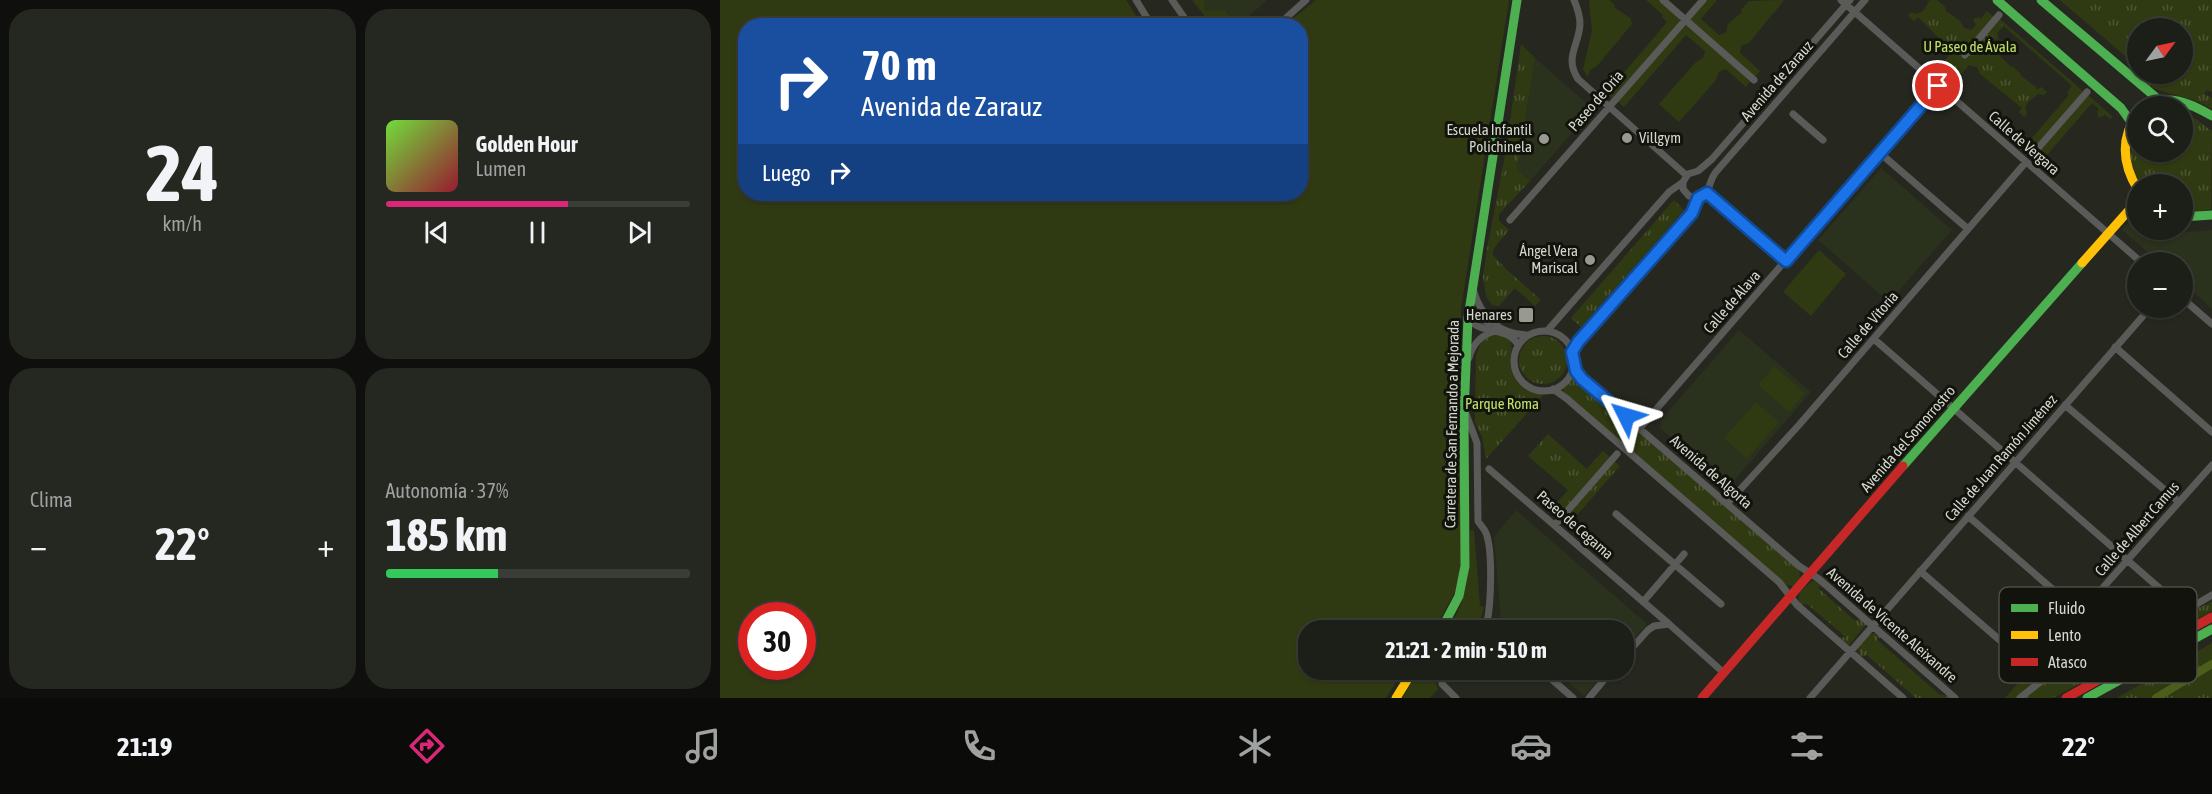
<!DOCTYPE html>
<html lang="es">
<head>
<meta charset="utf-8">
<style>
	:root { --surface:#1c1e18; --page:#252721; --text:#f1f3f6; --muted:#a0a2a2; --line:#3a3c37; --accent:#db2777 }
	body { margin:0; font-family:"Asap Condensed",sans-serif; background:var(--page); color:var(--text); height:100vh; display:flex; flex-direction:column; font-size:22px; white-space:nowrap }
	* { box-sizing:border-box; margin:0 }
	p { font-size:20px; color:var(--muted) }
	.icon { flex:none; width:33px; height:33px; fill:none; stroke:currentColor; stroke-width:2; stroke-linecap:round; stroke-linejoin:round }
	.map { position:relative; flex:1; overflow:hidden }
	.panel { display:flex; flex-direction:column; gap:9px; padding:9px; background:#0f100d; width:720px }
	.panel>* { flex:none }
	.hud { position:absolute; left:18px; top:18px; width:570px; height:183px; border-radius:24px; box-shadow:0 2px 4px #0004,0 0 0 2px var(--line); background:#1a4fa0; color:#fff; overflow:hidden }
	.needle { width:39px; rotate:57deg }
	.buttons { position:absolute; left:1407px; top:18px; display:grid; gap:12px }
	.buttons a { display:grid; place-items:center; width:66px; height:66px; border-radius:50%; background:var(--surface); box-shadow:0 2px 4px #0004,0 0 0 2px var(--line); font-size:30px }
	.speed { position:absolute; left:18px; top:602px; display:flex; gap:12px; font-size:30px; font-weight:700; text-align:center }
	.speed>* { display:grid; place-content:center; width:78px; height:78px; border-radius:50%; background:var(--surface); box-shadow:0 2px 4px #0004,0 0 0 2px var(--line); line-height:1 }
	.speed .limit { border:9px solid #d22; background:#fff; color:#111 }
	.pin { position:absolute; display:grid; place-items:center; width:51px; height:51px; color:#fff; margin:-26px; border:3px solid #fff; border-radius:50%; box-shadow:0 2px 6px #0007 }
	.me { position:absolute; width:66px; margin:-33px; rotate:310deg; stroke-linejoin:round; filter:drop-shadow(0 0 4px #0008) }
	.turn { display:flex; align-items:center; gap:21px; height:126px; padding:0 24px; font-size:27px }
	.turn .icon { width:78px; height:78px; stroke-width:2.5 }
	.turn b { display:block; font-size:42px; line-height:51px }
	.then { display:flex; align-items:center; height:57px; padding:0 24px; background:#0003; gap:12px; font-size:22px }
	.big { font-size:45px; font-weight:700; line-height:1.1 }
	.panel .tile { flex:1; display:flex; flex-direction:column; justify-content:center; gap:9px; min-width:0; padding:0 21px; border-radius:24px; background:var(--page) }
	.panel .dial { align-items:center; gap:0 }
	.dial b { font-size:78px; line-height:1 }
	.song { display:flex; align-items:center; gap:18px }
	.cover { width:72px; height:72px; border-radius:9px; background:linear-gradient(135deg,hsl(100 70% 55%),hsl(350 70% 35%)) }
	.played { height:6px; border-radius:3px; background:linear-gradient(90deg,var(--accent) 60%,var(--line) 60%) }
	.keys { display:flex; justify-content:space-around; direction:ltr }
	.heat { display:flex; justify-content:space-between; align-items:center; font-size:33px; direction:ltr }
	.charge { height:9px; border-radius:4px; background:linear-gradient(90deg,#34c759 37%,var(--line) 0) }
	.panel .tiles { flex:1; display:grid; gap:9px; grid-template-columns:repeat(2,1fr) }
	.trip { position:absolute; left:578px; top:620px; width:336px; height:60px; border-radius:24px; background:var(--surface); box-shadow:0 2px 4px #0004,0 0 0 2px var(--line); font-weight:700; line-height:60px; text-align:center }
	.dock { display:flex; height:96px; justify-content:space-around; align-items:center; background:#0b0c0a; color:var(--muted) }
	.dock .icon { width:42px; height:42px }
	.dock .on { color:var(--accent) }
	.dock b { font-size:27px; color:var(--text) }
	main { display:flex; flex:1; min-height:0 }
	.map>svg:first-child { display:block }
	.built { fill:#2a311c }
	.green { fill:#303a12; fill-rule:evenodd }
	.park { fill:url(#park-tufts) }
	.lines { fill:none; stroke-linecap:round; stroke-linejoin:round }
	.canal { stroke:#4d5e1b; stroke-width:8 }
	.street { stroke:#5a5b58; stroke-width:7 }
	.fast { stroke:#4caf50; stroke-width:9 }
	.slow { stroke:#ffc107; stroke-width:9 }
	.jam { stroke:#c62828; stroke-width:9 }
	.route-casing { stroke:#114b97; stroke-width:15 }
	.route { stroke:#1a73e8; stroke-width:10 }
	.poi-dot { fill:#989a91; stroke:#11130c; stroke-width:2 }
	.labels { text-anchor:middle; stroke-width:6; stroke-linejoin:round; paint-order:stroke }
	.park-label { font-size:15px; fill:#c1e168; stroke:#11130c }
	.street-label { font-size:15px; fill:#d5d8ce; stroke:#11130c }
	.poi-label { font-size:15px; fill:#d5d8ce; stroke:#11130c; text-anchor:end }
	.key { fill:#11130c; stroke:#4c4e46; stroke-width:1.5 }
	.key-label { font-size:16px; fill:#d5d8ce }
</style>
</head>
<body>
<main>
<section class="panel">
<div class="tiles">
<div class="tile dial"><b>24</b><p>km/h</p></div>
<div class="tile">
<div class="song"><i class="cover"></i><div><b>Golden Hour</b><p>Lumen</p></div></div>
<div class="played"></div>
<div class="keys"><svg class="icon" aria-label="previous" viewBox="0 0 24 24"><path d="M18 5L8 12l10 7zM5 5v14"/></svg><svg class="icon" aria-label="pause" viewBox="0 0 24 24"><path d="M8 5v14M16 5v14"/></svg><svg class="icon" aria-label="next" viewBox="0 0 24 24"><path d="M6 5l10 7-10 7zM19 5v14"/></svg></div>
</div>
<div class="tile"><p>Clima</p>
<div class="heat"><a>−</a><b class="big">22°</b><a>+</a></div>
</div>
<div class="tile"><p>Autonomía · 37%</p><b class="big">185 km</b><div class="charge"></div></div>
</div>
</section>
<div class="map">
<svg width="1492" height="698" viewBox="0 0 1492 698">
	<defs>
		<pattern id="park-tufts" width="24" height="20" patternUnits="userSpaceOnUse" patternTransform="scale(1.5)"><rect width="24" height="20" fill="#303a12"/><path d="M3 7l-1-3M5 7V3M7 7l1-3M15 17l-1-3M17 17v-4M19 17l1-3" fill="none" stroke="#4d5633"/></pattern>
	</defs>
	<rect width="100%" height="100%" fill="#262820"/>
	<path class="built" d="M472,0H547L518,26L492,25Z
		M815,58L873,109L810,181L797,169Z
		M1161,168L1232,230L1169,302L1098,240Z
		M1417,213L1418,230H1454L1467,232L1492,230V309L1463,283L1462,262H1439L1402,230Z
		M1019,330L1091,392L1012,483L1004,484L941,429L940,421Z
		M796,510L927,624L903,651V630H788L781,623L774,537Z
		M833,669H888L864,696Z"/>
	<path class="green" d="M0,0H406L422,25L26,26V194H580V26L565,25L596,0H789L741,309L739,396L741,554L739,574L735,592L714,630H588V669H684L666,698H0ZM32,615H82V666H32Z
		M472,0H484L485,11L505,10L516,25H492Z
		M869,0H889L895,5L894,7L910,18L912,24L877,66L870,70L868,77L863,69L872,31Z
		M926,0H940L961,21L892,98L887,93L947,22L942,17L943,15Z
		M985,0H997L981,19L999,35L1006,32L1008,24L1022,12L1021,10L1029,1L1064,0L1054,13H1053L1029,43L1021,46L1020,53L1040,71L1035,77L970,21L969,18Z
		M1279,18L1364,92L1311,152L1300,142H1303L1308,137L1311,139L1349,95L1347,93L1351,87L1350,84L1277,20Z
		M964,24H967L1030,82L1026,87L1006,69L999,72L996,80L959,122L939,104L976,62L983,58L985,51L966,35L904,107L897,101Z
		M1367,94L1393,117L1390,119L1385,115L1379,118L1377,112L1379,109L1372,103L1327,155L1324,160L1329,165L1328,166L1315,155Z
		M1099,250L1126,274L1091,316L1063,292Z
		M1054,366L1085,393L1069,412L1038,385Z
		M1036,402L1059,422L1027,459L1004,438Z
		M754,530L760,606L764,607L761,618L752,630H727C749,599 750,568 750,531Z
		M700,669H718L716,674H712L711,680L715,681L718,689L710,698H682Z"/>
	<path class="park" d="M1210,0H1217L1226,8L1225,10L1240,21L1244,28L1251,30L1256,25L1253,19L1259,17L1261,19L1267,11L1284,26L1277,33L1279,40L1272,39L1268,44L1270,51L1278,54L1291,67L1292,66L1301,74L1300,75L1316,87L1317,90L1321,87L1327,92L1324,95L1318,94L1308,102L1305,108L1307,114L1304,117L1299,112L1302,108L1260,74L1257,67L1249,65L1233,84L1217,69L1233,51L1230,44L1222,41L1198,17L1194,21L1188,16L1191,12L1197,14L1203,11Z
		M1340,0H1492V92L1487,90L1484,94L1492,98V109C1468,94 1444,96 1422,82L1426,74H1462V28H1418L1417,66Z
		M801,44L815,58L797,169L810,181L779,214V221L789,230L774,248L772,254L787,270L821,300L815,306L795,288L779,306L772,305L766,296L763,277L767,249L785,156Z
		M1463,114L1474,118L1492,131L1491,209L1477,212L1463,211L1462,184H1420C1407,164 1408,140 1417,118L1418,152H1462Z
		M954,200L964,210L861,327L851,318Z
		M772,335C777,335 786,335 790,340C793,345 791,354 791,359C791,380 805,391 824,394L766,459L762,436L755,423L756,355L762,341Z
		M799 360a24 24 0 1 1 48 0a24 24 0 1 1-48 0Z
		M853,376H856L1079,570L1080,578L1073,586L1066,585L843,391V388Z
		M828,434L867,469L883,451L900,466L849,524L832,509L848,490L808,456Z
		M1092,581H1096L1103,586L1097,587L1134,620L1142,619L1146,624L1129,645L1119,638L1126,637L1087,604L1081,605L1078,602L1080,592Z
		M1432,589C1459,611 1457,618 1492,602V611L1333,698H1285L1307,673L1323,665L1357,626L1383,646Z
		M1156,633L1163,638H1157V640L1220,695H1228L1230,698H1196L1147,655L1140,657L1138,648L1149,635Z
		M1492,643V698H1397Z"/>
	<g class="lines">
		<path class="canal" d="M1436,698L1492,664"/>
		<path class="street" d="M416,0L432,26
			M452,0L470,26
			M854,0C857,7 860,16 860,24C859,46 844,57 858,79L966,175
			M943,0L1034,80
			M1121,0L1421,262
			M557,26L586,0
			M1245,55L1279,15
			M1073,114L1103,140
			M1160,153L1248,229
			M1312,155L1367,92
			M963,182V189L969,196L978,198C991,193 988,183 995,173L1145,0
			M987,193L1066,261
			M790,220L983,0
			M753,289C761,317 779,335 809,335
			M1462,298L1492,324
			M748,317H758L769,323
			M748,318C761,336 787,325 798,345
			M827,331L949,192L963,182L968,174L978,171L992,159L1130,0
			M794 361a30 30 0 1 1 60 0a30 30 0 1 1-60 0Z
			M1154,339L1461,607L1470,608L1492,595
			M1395,347L1492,432
			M852,352L858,342L972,213L978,198
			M749,358C752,346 760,336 772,332
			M853,363L856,371L862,379L1079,566L1099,579L1235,698
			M833,389L846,398L1059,582L1077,605L1183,698
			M1345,405L1459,502
			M746,414L757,443L758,521C760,525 764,528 766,533C773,551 771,603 767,623L775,630
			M920,428L1218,85
			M769,469L949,624
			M1007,504L1079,425L1306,162
			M896,514L1001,604
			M1248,516L1361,614
			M835,525L897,454
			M1200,571L1305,662L1315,664L1492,465
			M923,602L964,554
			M1343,643L1349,649V657
			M1332,655L1341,665
			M903,658L928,630L934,626L949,624L1004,673
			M727,669L722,677V684L736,698
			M820,669L853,698
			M869,698L893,669
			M1090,698L1430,308
			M1300,698L1340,666L1368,639"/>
		<path class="fast" d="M1277,0L1401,108L1411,122
			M1321,0L1439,100
			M1424,106C1448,93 1470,103 1492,116
			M1462,217L1492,215
			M1183,466L1362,263
			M721,630L739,596L745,566L744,414L748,318L797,0
			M1367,698L1492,629"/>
		<path class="slow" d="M1418,112C1400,138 1402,164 1418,190
			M1362,263L1418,200
			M676,698L694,669"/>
		<path class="jam" d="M982,698L1183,466
			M1346,698L1492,617"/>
	</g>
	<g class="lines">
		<g class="route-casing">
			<path id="route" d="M906,416L862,379L856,371L852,352L858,342L972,213L978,198L987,193L1066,261L1218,86"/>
		</g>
		<use href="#route" class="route"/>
	</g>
	<g class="poi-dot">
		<circle cx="907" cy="138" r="6"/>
		<circle cx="824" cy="139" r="6"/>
		<circle cx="870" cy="260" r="6"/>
		<rect x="798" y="307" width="16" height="16" rx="3"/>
	</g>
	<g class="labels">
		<g class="park-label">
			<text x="1250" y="52">U Paseo de Ávala</text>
			<text x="782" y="409">Parque Roma</text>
		</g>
		<g class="street-label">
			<text transform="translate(1057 81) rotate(-49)" y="5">Avenida de Zarauz</text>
			<text transform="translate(876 101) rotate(-49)" y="5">Paseo de Oria</text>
			<text transform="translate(1304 143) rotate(41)" y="5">Calle de Vergara</text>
			<text transform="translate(1012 302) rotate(-49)" y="5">Calle de Álava</text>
			<text transform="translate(1148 325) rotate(-49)" y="5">Calle de Vitoria</text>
			<text transform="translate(732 424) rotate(-89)" y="5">Carretera de San Fernando a Mejorada</text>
			<text transform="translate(1188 439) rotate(-49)" y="5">Avenida del Somorrostro</text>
			<text transform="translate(1281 458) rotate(-49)" y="5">Calle de Juan Ramón Jiménez</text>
			<text transform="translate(991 472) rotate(41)" y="5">Avenida de Algorta</text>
			<text transform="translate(855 525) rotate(41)" y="5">Paseo de Cegama</text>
			<text transform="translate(1417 529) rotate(-49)" y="5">Calle de Albert Camus</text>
			<text transform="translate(1172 625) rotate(41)" y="5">Avenida de Vicente Aleixandre</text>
		</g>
		<g class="poi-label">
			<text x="812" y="135">Escuela Infantil<tspan x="812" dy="17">Polichinela</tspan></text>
			<text x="919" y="143" text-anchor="start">Villgym</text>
			<text x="858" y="256">Ángel Vera<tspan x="858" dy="17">Mariscal</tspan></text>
			<text x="792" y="320">Henares</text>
		</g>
	</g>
	<rect x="1279" y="587" width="198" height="96" rx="9" class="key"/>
	<rect x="1291" y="604" width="27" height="8" fill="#4caf50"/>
	<rect x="1291" y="631" width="27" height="8" fill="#ffc107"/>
	<rect x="1291" y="658" width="27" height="8" fill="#c62828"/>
	<g class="key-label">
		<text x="1328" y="614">Fluido</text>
		<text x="1328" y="641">Lento</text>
		<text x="1328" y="668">Atasco</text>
	</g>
</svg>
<div class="buttons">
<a><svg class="needle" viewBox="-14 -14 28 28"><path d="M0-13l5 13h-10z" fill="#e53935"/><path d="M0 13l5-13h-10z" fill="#a0a2a2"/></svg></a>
<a><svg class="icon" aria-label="search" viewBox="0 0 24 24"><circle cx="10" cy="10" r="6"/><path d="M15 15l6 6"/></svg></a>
<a>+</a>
<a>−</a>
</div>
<div class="speed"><div class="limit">30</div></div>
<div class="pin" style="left:1218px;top:86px;background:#d93025"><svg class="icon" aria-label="arrive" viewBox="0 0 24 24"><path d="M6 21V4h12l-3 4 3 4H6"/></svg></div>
<svg class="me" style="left:906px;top:416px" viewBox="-20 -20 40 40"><path d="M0-17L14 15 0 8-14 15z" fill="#1a73e8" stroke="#fff" stroke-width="4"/></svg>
<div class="trip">21:21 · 2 min · 510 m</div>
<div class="hud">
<div class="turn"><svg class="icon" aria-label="right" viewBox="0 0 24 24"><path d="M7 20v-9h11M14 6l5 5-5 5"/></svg><div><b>70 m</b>Avenida de Zarauz</div></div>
<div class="then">Luego<svg class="icon" aria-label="right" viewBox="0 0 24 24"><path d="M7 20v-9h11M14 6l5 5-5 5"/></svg></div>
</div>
</div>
</main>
<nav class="dock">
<b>21:19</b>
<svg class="icon on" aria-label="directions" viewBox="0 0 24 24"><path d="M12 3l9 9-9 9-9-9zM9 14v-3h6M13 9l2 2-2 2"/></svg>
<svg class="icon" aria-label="music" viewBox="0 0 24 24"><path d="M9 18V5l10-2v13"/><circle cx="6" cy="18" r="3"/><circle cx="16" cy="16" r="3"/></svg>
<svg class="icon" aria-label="phone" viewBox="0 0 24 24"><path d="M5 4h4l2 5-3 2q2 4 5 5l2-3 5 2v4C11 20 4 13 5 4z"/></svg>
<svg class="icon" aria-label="climate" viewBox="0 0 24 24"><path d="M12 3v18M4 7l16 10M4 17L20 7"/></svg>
<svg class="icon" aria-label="car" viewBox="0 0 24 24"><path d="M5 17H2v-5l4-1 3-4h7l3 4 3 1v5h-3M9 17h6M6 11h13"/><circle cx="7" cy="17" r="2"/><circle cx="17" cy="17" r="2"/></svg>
<svg class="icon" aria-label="filters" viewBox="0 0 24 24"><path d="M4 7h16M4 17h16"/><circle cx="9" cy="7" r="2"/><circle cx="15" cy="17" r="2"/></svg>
<b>22°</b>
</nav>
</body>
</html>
